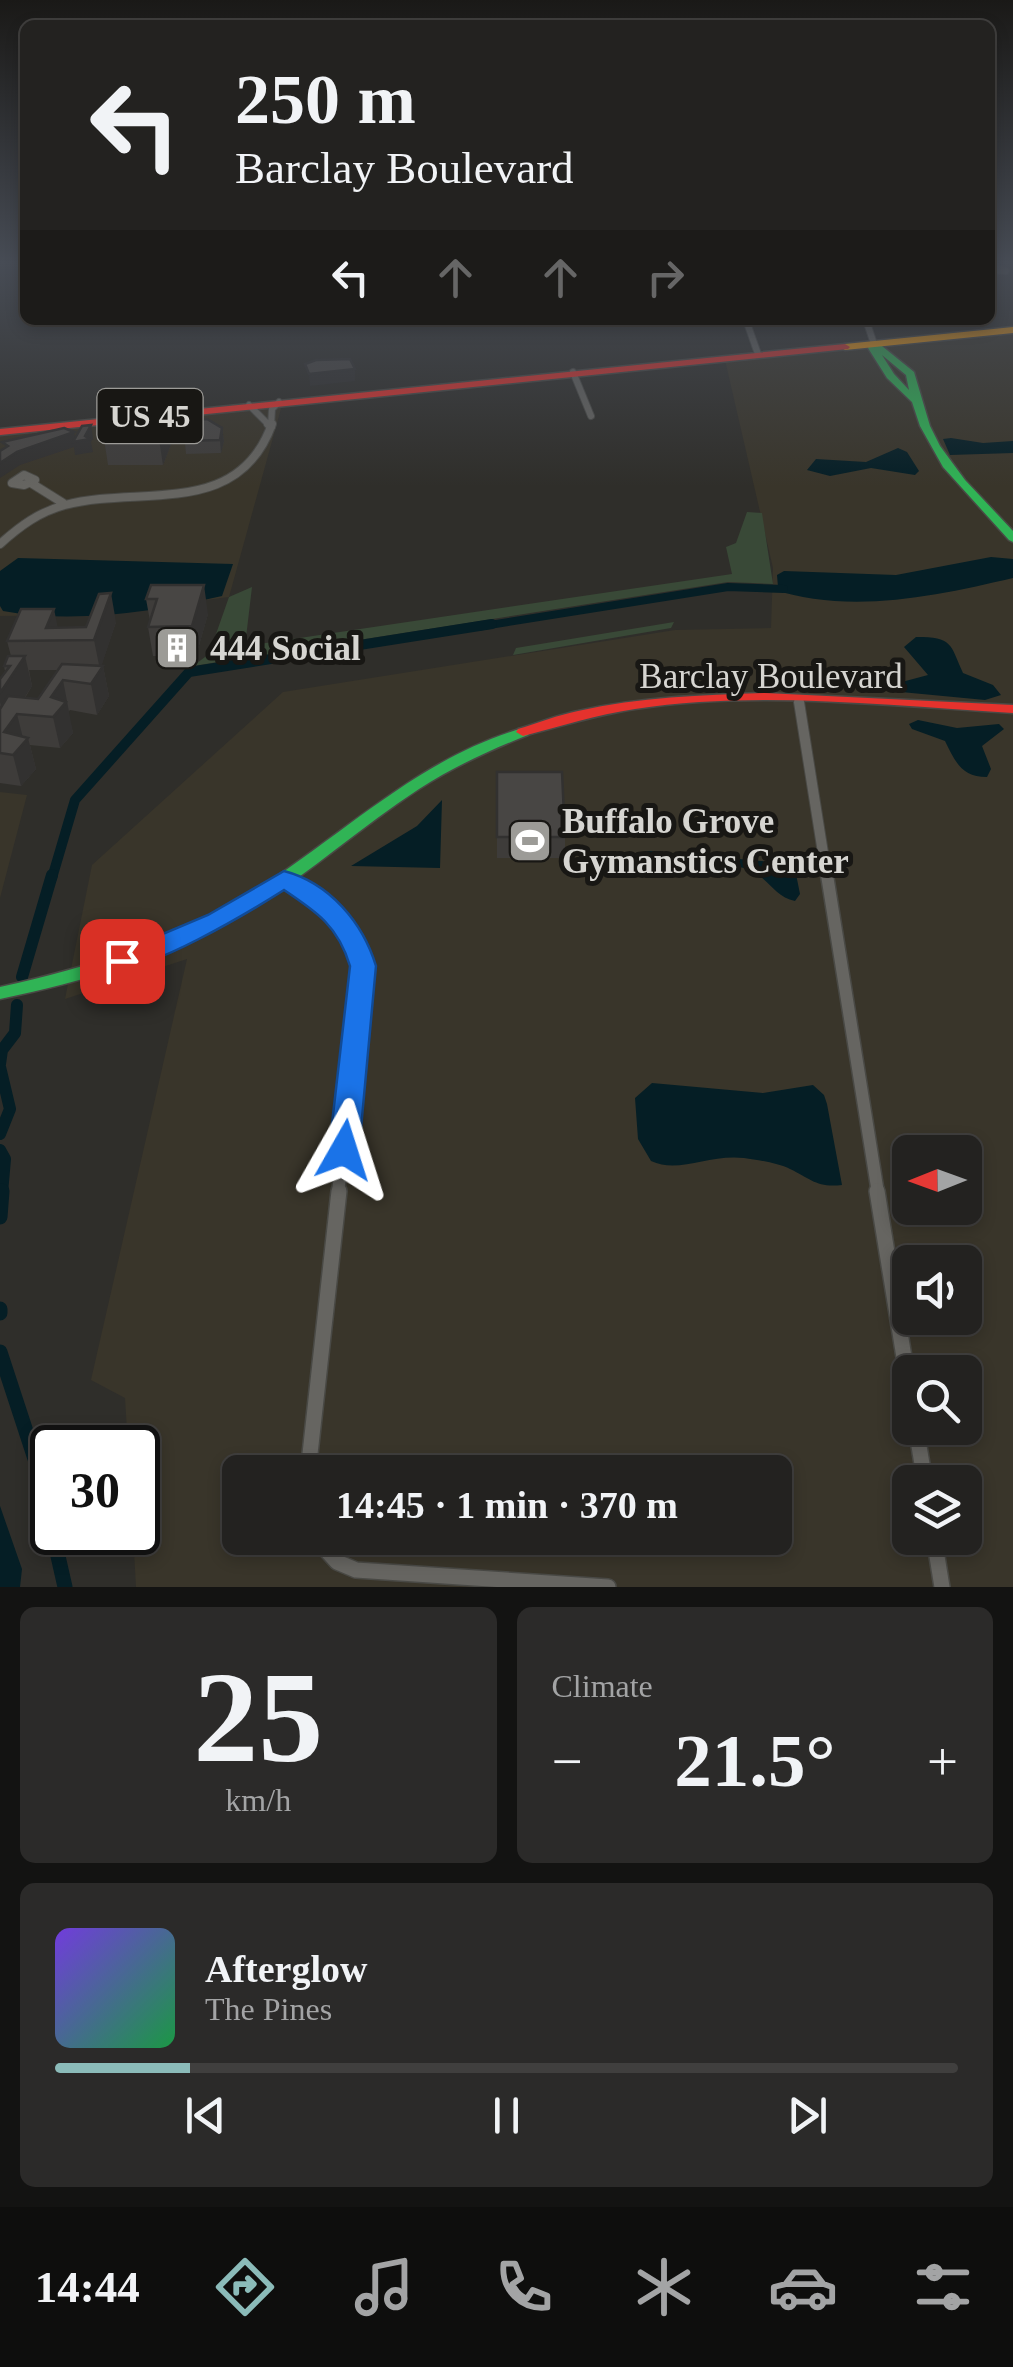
<!DOCTYPE html>
<html lang="en">
<head>
<meta charset="utf-8">
<style>
	:root { --surface:#232220; --page:#2b2a29; --text:#f1f3f6; --muted:#a3a4a5; --line:#403f3e; --accent:#8bbbb9 }
	body { margin:0; font-family:Georgia,serif; background:var(--page); color:var(--text); height:100vh; display:flex; flex-direction:column; font-size:38px; white-space:nowrap }
	* { box-sizing:border-box; margin:0 }
	p { font-size:32px; color:var(--muted) }
	.icon { flex:none; width:55px; height:55px; fill:none; stroke:currentColor; stroke-width:2; stroke-linecap:round; stroke-linejoin:round }
	.map { position:relative; height:1587px; overflow:hidden }
	.sheet { display:flex; flex-direction:column; gap:20px; padding:20px; background:#131312; flex:1 }
	.sheet>* { flex:none }
	.guide { position:absolute; left:20px; top:20px; width:975px; height:305px; border-radius:15px; box-shadow:0 5px 15px #0003,0 0 0 2px var(--line); background:#232220; color:var(--text); overflow:hidden }
	.needle { width:65px; rotate:269deg }
	.controls { position:absolute; left:892px; top:1135px; display:grid; gap:20px }
	.controls a { display:grid; place-items:center; width:90px; height:90px; border-radius:15px; background:var(--surface); box-shadow:0 5px 15px #0003,0 0 0 2px var(--line); font-size:50px }
	.speed { position:absolute; left:30px; top:1425px; display:flex; gap:20px; font-size:50px; font-weight:700; text-align:center }
	.speed>* { display:grid; place-content:center; width:130px; height:130px; border-radius:50%; background:var(--surface); box-shadow:0 5px 15px #0003,0 0 0 2px var(--line); line-height:1 }
	.speed .limit { border:5px solid #111; border-radius:15px; background:#fff; color:#111 }
	.pin { position:absolute; display:grid; place-items:center; width:85px; height:85px; color:#fff; margin:-42px; border-radius:20px; box-shadow:0 5px 15px #0006 }
	.me { position:absolute; width:110px; margin:-55px; rotate:6deg; stroke-linejoin:round; filter:drop-shadow(0 0 8px #0008) }
	.turn { display:flex; align-items:center; gap:35px; height:210px; padding:0 50px; font-size:45px }
	.turn .icon { width:130px; height:130px; stroke-width:2.5 }
	.turn b { display:block; font-size:70px; line-height:85px }
	.lanes { display:flex; align-items:center; height:95px; padding:0 50px; background:#0003; justify-content:center; gap:50px; direction:ltr }
	.lanes .off { opacity:.35 }
	.big { font-size:75px; font-weight:700; line-height:1.1 }
	.sheet .tile { flex:1; display:flex; flex-direction:column; justify-content:center; gap:15px; min-width:0; padding:0 35px; border-radius:15px; background:var(--page) }
	.sheet .dial { align-items:center; gap:0 }
	.dial b { font-size:130px; line-height:1 }
	.song { display:flex; align-items:center; gap:30px }
	.cover { width:120px; height:120px; border-radius:15px; background:linear-gradient(135deg,hsl(260 70% 55%),hsl(140 70% 35%)) }
	.played { height:10px; border-radius:5px; background:linear-gradient(90deg,var(--accent) 15%,var(--line) 15%) }
	.keys { display:flex; justify-content:space-around; direction:ltr }
	.heat { display:flex; justify-content:space-between; align-items:center; font-size:55px; direction:ltr }
	.sheet .tiles { flex:1; display:grid; gap:20px; grid-template-columns:1fr 1fr }
	.tile:last-child { grid-column:span 2 }
	.trip { position:absolute; left:222px; top:1455px; width:570px; height:100px; border-radius:15px; background:var(--surface); box-shadow:0 5px 15px #0003,0 0 0 2px var(--line); font-weight:700; line-height:100px; text-align:center }
	.menu { display:flex; height:160px; justify-content:space-around; align-items:center; background:#0e0e0d; color:var(--muted) }
	.menu .icon { width:70px; height:70px }
	.menu .on { color:var(--accent) }
	.menu b { font-size:45px; color:var(--text) }
	.map>svg:first-child { display:block }
	.built { fill:#39352a; fill-rule:evenodd }
	.green { fill:#394937 }
	.water { fill:#051e25 }
	.lines { fill:none; stroke-linecap:round; stroke-linejoin:round }
	.canal-far3 { stroke:#051e25; stroke-width:8 }
	.canal-far2 { stroke:#051e25; stroke-width:10 }
	.canal-far1 { stroke:#051e25; stroke-width:12 }
	.canal { stroke:#051e25; stroke-width:15 }
	.street-far4-casing { stroke:#494945; stroke-width:8 }
	.street-far3-casing { stroke:#494945; stroke-width:10 }
	.street-far2-casing { stroke:#494945; stroke-width:12 }
	.street-far1-casing { stroke:#494945; stroke-width:15 }
	.street-casing { stroke:#494945; stroke-width:18 }
	.fast-casing { stroke:#494945; stroke-width:3 }
	.slow-casing { stroke:#494945; stroke-width:3 }
	.jam-casing { stroke:#494945; stroke-width:3 }
	.street-far4 { stroke:#666561; stroke-width:6 }
	.street-far3 { stroke:#666561; stroke-width:8 }
	.street-far2 { stroke:#666561; stroke-width:10 }
	.street-far1 { stroke:#666561; stroke-width:12 }
	.street { stroke:#666561; stroke-width:15 }
	.fast { fill:#30b455; fill-rule:evenodd }
	.slow { fill:#ff9f0a; fill-rule:evenodd }
	.jam { fill:#e5322d; fill-rule:evenodd }
	.wall { fill:#3e3c3a; fill-rule:evenodd }
	.shaded-wall { fill:#323130 }
	.building { fill:#484644; stroke:#323130; stroke-width:2.5 }
	.route { fill:#1a73e8; stroke:#114b97; stroke-width:2.5 }
	.labels { text-anchor:middle; stroke-width:10; stroke-linejoin:round; paint-order:stroke }
	.shield { fill:#181714; stroke:#9d9c98; stroke-width:2.5 }
	.shield-label { font-size:32px; font-weight:bold; fill:#d6d5d1 }
	.poi-label { font-size:35px; font-weight:bold; fill:#d6d5d1; stroke:#181714; text-anchor:start }
	.street-label { font-size:35px; fill:#d6d5d1; stroke:#181714 }
</style>
</head>
<body>
<div class="map">
<svg width="1013" height="1587" viewBox="0 0 1013 1587">
	<rect width="100%" height="100%" fill="#2f2e2a"/>
	<path class="built" d="M1013,333V1587H136L133,1533L138,1532V1448L128,1447L125,1398L91,1380L187,959L65,999L92,865L283,692L675,630L771,628L773,568L725,360ZM910,1152H965V1208H910ZM910,1262H965V1318H910ZM910,1372H965V1428H910ZM240,1472H775V1538H240ZM910,1482H965V1538H910Z
		M282,405L229,597L89,615L0,616V436Z
		M0,792L27,795L0,898Z"/>
	<path class="green" d="M747,512L762,513L773,584L728,582L193,666L209,654L229,597L252,587L245,646L732,574L726,547L736,543Z
		M674,622L671,628L513,655L516,648Z"/>
	<path class="water" d="M951,438L983,443L1013,441V453L950,455L943,439Z
		M898,448L907,452L919,471L915,475L871,468L830,476L807,470L816,459L866,462Z
		M991,557L1013,559V578C936,596 849,615 772,589L778,587L777,575L784,571L896,575Z
		M18,558L233,564L222,596C154,612 72,624 3,611L0,606V571Z
		M916,637C953,637 950,644 963,673L993,685L1001,695L985,700L901,692L898,683L928,675L904,647Z
		M918,720L957,728L999,724L1004,729L982,746L991,769L987,777C961,777 955,761 945,741L912,729L909,724Z
		M442,800L440,868L351,866L417,826Z
		M649,851L794,864L800,894L795,901C773,897 767,874 744,868C707,858 665,870 627,868V855Z
		M652,1083L763,1093L813,1085L824,1095L827,1104L842,1185C817,1188 811,1179 790,1169C778,1163 758,1160 744,1158C708,1154 679,1174 651,1161L638,1139L635,1098Z
		M0,1506L22,1569L20,1587H0Z"/>
	<g class="lines">
		<path class="canal-far3" d="M477,627L728,587L784,589"/>
		<path class="canal-far2" d="M52,878L75,800L189,672L492,624"/>
		<path class="canal-far1" d="M22,977L52,875
			M0,1064L2,1050L15,1033L17,1005
			M0,1067L10,1109L0,1134
			M0,1150L5,1159L2,1193"/>
		<path class="canal" d="M0,1217L2,1191
			M0,1309V1313
			M0,1352L38,1468L65,1587"/>
		<g class="street-far4-casing">
			<path id="street-far4" d="M996,268L1006,271L992,270Z
				M746,320L758,354
				M866,320L874,344
				M573,372L591,416
				M249,405L270,426
				M271,426L272,409L279,402"/>
		</g>
		<g class="street-far3-casing">
			<path id="street-far3" d="M268,424L271,427
				M24,475L35,480L24,485L12,483Z
				M31,483L63,503
				M0,544C20,526 39,512 65,505C141,485 238,519 272,424"/>
		</g>
		<g class="street-far2-casing">
			<path id="street-far2" d="M799,702L827,878"/>
		</g>
		<g class="street-far1-casing">
			<path id="street-far1" d="M827,875L878,1193
				M284,879L345,924L363,966L338,1193"/>
		</g>
		<g class="street-casing">
			<path id="street" d="M877,1191L910,1394
				M916,1428L925,1482
				M308,1472L339,1191
				M315,1538L337,1562L356,1570L608,1587
				M934,1538L942,1587"/>
		</g>
		<g class="fast-casing">
			<path id="fast" d="M871,342H877L914,372L930,426L940,446L965,480L1013,531V542L1009,540L943,467L920,426L912,402L887,378L868,348ZM882,355L906,375L909,390L894,374Z
				M523,728L528,729L530,732L528,735C490,750 453,767 419,789C359,828 306,877 244,913C169,957 85,981 0,999V987C90,967 178,940 256,890C344,834 421,757 523,728Z"/>
		</g>
		<g class="slow-casing">
			<path id="slow" d="M1013,327V333L845,350L840,347L845,344Z"/>
		</g>
		<g class="jam-casing">
			<path id="jam" d="M845,344L850,347L848,349L0,435V429Z
				M765,693L1013,705V713C889,706 759,690 635,709C596,715 561,726 523,736L516,732L518,729C538,723 558,715 578,711C640,697 702,695 765,693Z"/>
		</g>
		<use href="#street-far4" class="street-far4"/>
		<use href="#street-far3" class="street-far3"/>
		<use href="#street-far2" class="street-far2"/>
		<use href="#street-far1" class="street-far1"/>
		<use href="#street" class="street"/>
		<use href="#fast" class="fast"/>
		<use href="#slow" class="slow"/>
		<use href="#jam" class="jam"/>
	</g>
	<path class="wall" d="M149,408L150,414H169L173,439L163,465H108L104,439L137,414Z
		M177,421L222,428L224,441L221,453L186,454L185,443H181Z
		M151,585L208,614L196,656H153L148,627L150,621L146,599Z
		M116,622L101,666H103L109,696L97,715L70,710L68,712L73,733L60,748L30,745L36,769L21,786L0,783V679L5,671L4,666L11,656L7,641L58,628L86,627ZM29,670H58L38,699L25,698L32,686Z
		M497,772L565,837V858H497Z"/>
	<path class="shaded-wall" d="M355,369V381L310,386L309,374Z
		M169,414L173,439L163,465L159,439Z
		M91,425L93,438L91,442L93,452L75,455L74,447L20,465L0,478V463L17,452L74,432L76,441L85,436Z
		M222,428L224,441L221,453L220,440Z
		M189,429L185,443H181L179,430Z
		M204,585L208,614L196,656L192,626Z
		M111,593L116,622L100,670L94,640Z
		M54,609L60,638L46,628Z
		M25,656L32,686L6,726L0,702V693Z
		M103,666L109,696L97,715L91,684Z
		M63,680L73,733L60,748L53,717L51,697Z
		M17,714L24,742L28,738L36,769L21,786L13,755L4,732Z"/>
	<path class="building" d="M350,359L355,369L309,374L305,364L316,360Z
		M140,408H149L147,414H169L159,439H104L117,414H137Z
		M207,419L222,428L220,440L184,441L189,429L179,430L177,421Z
		M91,425L85,436L90,439L73,442L82,426Z
		M64,428L74,432L17,452L0,463V451L8,446L2,442Z
		M151,585H204L192,626L148,627L157,599H146Z
		M111,593L94,640L7,641L21,609H54L46,628L86,627L99,594Z
		M8,656H25L0,693V679L10,666H4Z
		M62,664L103,666L91,684L63,680L51,697L66,702L53,717L17,714L4,732L28,738L13,755L0,753V709L8,696L38,699Z
		M497,772H562L565,837H497Z"/>
	<linearGradient id="sky" x2="0" y2="1"><stop stop-color="#1a1917"/><stop offset="0.54" stop-color="#474c55"/><stop offset="1" stop-color="#474c55" stop-opacity="0"/></linearGradient>
	<rect width="1013" height="487" fill="url(#sky)"/>
	<path class="route" d="M284,871C330,883 363,923 376,966L359,1150L355,1158L344,1162L333,1158L329,1150L350,966C338,926 317,912 284,890C254,909 144,976 113,967L109,961L113,955L208,915Z"/>
	<defs>
		<g id="building-square" transform="scale(2.25)"><rect x="-9" y="-9" width="18" height="18" rx="4" fill="#9c9b97" stroke="#181714"/><path d="M-4-6H4V6H1V3H-1V6H-4ZM-2.5-4.3h1.7v1.8h-1.7ZM.8-4.3h1.7v1.8H.8ZM-2.5-1h1.7V.8h-1.7ZM.8-1h1.7V.8H.8Z" fill="#fff"/></g>
		<g id="stadium-square" transform="scale(2.25)"><rect x="-9" y="-9" width="18" height="18" rx="4" fill="#9c9b97" stroke="#181714"/><path d="M0-5a6.5 5 0 1 0 0 10a6.5 5 0 1 0 0-10ZM-3.5-1.8h7v3.6h-7Z" fill="#fff"/></g>
	</defs>
	<g fill-rule="evenodd">
		<use href="#building-square" x="177" y="648"/>
		<use href="#stadium-square" x="530" y="841"/>
	</g>
	<g class="labels">
		<rect class="shield" x="97.5" y="389" width="105" height="54" rx="8"/>
		<g class="shield-label">
			<text x="150" y="427">US 45</text>
		</g>
		<g class="poi-label">
			<text x="210" y="660">444 Social</text>
			<text x="562" y="833">Buffalo Grove<tspan x="562" dy="40">Gymanstics Center</tspan></text>
		</g>
		<g class="street-label">
			<text x="771" y="688">Barclay Boulevard</text>
		</g>
	</g>
</svg>
<div class="controls">
<a><svg class="needle" viewBox="-14 -14 28 28"><path d="M0-13l5 13h-10z" fill="#e53935"/><path d="M0 13l5-13h-10z" fill="#a3a4a5"/></svg></a>
<a><svg class="icon" aria-label="sound" viewBox="0 0 24 24"><path d="M4 9h4l5-4v14l-5-4H4zM17 9q2 3 0 6"/></svg></a>
<a><svg class="icon" aria-label="search" viewBox="0 0 24 24"><circle cx="10" cy="10" r="6"/><path d="M15 15l6 6"/></svg></a>
<a><svg class="icon" aria-label="layers" viewBox="0 0 24 24"><path d="M12 4l9 5-9 5-9-5zM3 14l9 5 9-5"/></svg></a>
</div>
<div class="speed"><div class="limit">30</div></div>
<div class="pin" style="left:122px;top:961px;background:#d93025"><svg class="icon" aria-label="arrive" viewBox="0 0 24 24"><path d="M6 21V4h12l-3 4 3 4H6"/></svg></div>
<svg class="me" style="left:344px;top:1150px" viewBox="-20 -20 40 40"><path d="M0-17L14 15 0 8-14 15z" fill="#1a73e8" stroke="#fff" stroke-width="4"/></svg>
<div class="trip">14:45 · 1 min · 370 m</div>
<div class="guide">
<div class="turn"><svg class="icon" aria-label="left" viewBox="0 0 24 24"><path d="M17 20v-9H6M10 6l-5 5 5 5"/></svg><div><b>250 m</b>Barclay Boulevard</div></div>
<div class="lanes"><svg class="icon" aria-label="left" viewBox="0 0 24 24"><path d="M17 20v-9H6M10 6l-5 5 5 5"/></svg><svg class="icon off" aria-label="ahead" viewBox="0 0 24 24"><path d="M12 20V5M6 11l6-6 6 6"/></svg><svg class="icon off" aria-label="ahead" viewBox="0 0 24 24"><path d="M12 20V5M6 11l6-6 6 6"/></svg><svg class="icon off" aria-label="right" viewBox="0 0 24 24"><path d="M7 20v-9h11M14 6l5 5-5 5"/></svg></div>
</div>
</div>
<section class="sheet">
<div class="tiles">
<div class="tile dial"><b>25</b><p>km/h</p></div>
<div class="tile"><p>Climate</p>
<div class="heat"><a>−</a><b class="big">21.5°</b><a>+</a></div>
</div>
<div class="tile">
<div class="song"><i class="cover"></i><div><b>Afterglow</b><p>The Pines</p></div></div>
<div class="played"></div>
<div class="keys"><svg class="icon" aria-label="previous" viewBox="0 0 24 24"><path d="M18 5L8 12l10 7zM5 5v14"/></svg><svg class="icon" aria-label="pause" viewBox="0 0 24 24"><path d="M8 5v14M16 5v14"/></svg><svg class="icon" aria-label="next" viewBox="0 0 24 24"><path d="M6 5l10 7-10 7zM19 5v14"/></svg></div>
</div>
</div>
</section>
<nav class="menu">
<b>14:44</b>
<svg class="icon on" aria-label="directions" viewBox="0 0 24 24"><path d="M12 3l9 9-9 9-9-9zM9 14v-3h6M13 9l2 2-2 2"/></svg>
<svg class="icon" aria-label="music" viewBox="0 0 24 24"><path d="M9 18V5l10-2v13"/><circle cx="6" cy="18" r="3"/><circle cx="16" cy="16" r="3"/></svg>
<svg class="icon" aria-label="phone" viewBox="0 0 24 24"><path d="M5 4h4l2 5-3 2q2 4 5 5l2-3 5 2v4C11 20 4 13 5 4z"/></svg>
<svg class="icon" aria-label="climate" viewBox="0 0 24 24"><path d="M12 3v18M4 7l16 10M4 17L20 7"/></svg>
<svg class="icon" aria-label="car" viewBox="0 0 24 24"><path d="M5 17H2v-5l4-1 3-4h7l3 4 3 1v5h-3M9 17h6M6 11h13"/><circle cx="7" cy="17" r="2"/><circle cx="17" cy="17" r="2"/></svg>
<svg class="icon" aria-label="filters" viewBox="0 0 24 24"><path d="M4 7h16M4 17h16"/><circle cx="9" cy="7" r="2"/><circle cx="15" cy="17" r="2"/></svg>
</nav>
</body>
</html>
